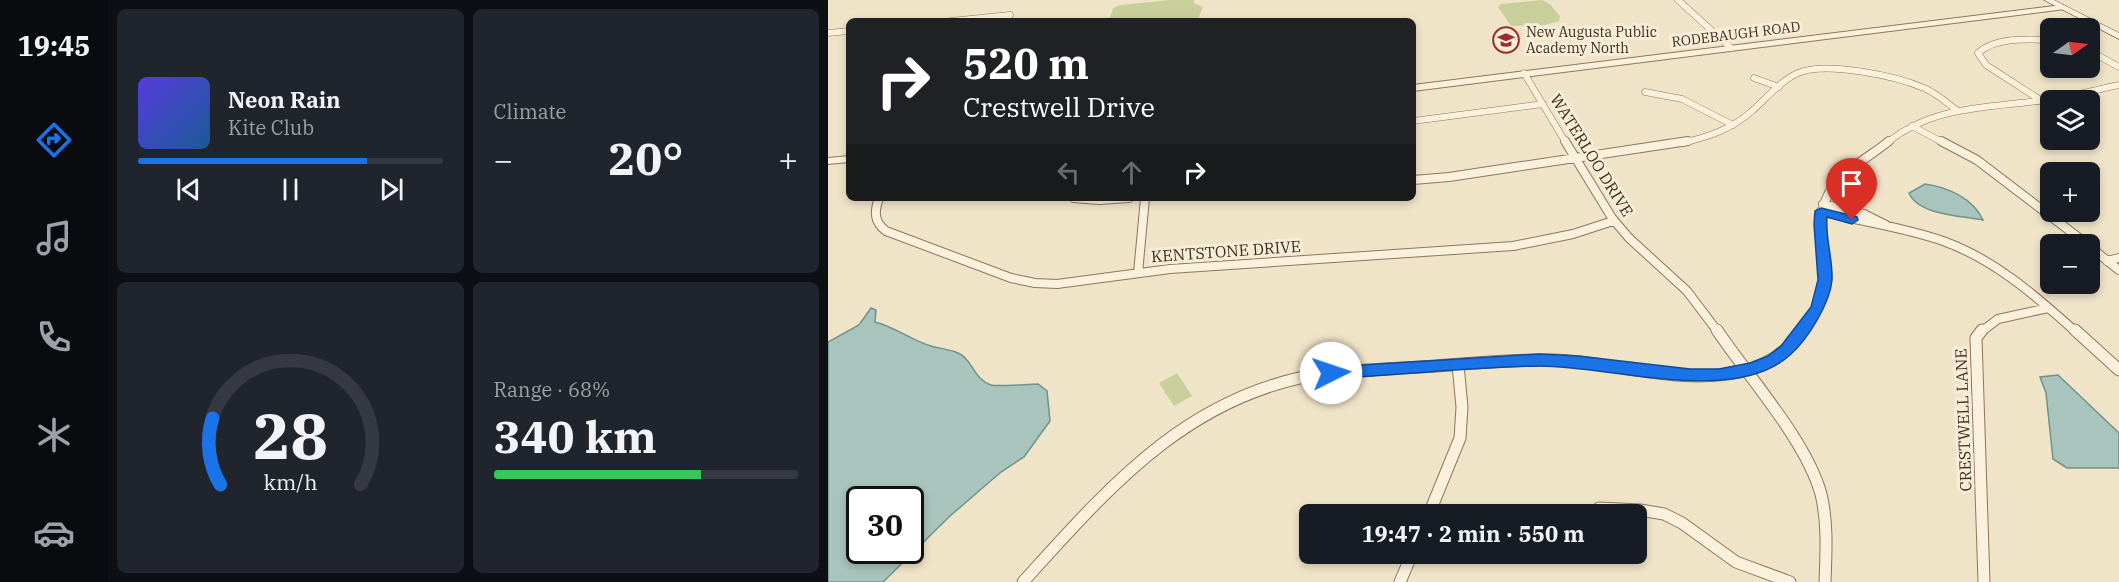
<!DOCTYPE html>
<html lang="en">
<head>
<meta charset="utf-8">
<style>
	:root { --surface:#171b24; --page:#20242c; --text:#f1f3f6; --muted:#9ea1a6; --line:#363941; --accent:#1a73e8 }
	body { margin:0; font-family:"IBM Plex Serif",serif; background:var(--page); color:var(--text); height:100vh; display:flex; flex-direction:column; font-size:22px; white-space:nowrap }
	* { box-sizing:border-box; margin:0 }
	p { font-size:20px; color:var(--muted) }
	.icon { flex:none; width:33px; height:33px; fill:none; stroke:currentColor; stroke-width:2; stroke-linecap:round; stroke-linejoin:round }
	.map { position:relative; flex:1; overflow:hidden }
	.details { display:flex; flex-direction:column; gap:9px; padding:9px; background:#0d0f14; width:720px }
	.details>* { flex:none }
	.top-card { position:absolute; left:18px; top:18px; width:570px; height:183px; border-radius:9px; box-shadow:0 3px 9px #0003; background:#202124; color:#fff; overflow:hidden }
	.needle { width:39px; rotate:76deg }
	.controls { position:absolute; left:1212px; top:18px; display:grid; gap:12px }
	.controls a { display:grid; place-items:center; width:60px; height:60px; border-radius:9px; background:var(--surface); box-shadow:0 3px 9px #0003; font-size:30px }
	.speed { position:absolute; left:18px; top:486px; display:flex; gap:12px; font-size:30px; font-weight:700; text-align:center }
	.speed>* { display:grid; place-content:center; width:78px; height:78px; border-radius:50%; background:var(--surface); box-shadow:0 3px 9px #0003; line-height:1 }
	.speed .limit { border:3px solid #111; border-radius:9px; background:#fff; color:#111 }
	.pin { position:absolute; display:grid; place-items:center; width:51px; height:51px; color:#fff; margin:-62px -26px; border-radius:50% 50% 50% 0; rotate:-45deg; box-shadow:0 0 6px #0007 }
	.pin .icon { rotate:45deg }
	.me { position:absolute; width:66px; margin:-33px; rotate:86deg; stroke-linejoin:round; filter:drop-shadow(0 0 4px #0008) }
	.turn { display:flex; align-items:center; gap:21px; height:126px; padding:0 18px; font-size:27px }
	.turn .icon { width:78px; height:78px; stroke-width:2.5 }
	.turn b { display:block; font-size:42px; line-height:51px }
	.lanes { display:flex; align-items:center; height:57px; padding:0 18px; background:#0003; justify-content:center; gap:30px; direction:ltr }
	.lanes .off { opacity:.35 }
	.big { font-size:45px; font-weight:700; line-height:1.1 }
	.details .card { flex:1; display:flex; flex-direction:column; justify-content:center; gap:9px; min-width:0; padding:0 21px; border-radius:9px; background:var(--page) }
	.details .dial { align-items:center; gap:0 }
	.dial svg { height:156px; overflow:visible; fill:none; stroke:var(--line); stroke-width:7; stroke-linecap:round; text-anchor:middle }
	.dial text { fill:var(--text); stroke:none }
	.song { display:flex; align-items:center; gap:18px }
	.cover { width:72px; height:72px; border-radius:9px; background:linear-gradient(135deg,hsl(250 70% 55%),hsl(210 70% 35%)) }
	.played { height:6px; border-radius:3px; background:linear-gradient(90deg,var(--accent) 75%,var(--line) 75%) }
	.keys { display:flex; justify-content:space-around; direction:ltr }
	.heat { display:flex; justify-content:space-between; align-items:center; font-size:33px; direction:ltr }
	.charge { height:9px; border-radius:4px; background:linear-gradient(90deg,#34c759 68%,var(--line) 0) }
	.details .tiles { flex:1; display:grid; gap:9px; grid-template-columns:repeat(2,1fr) }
	.trip { position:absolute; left:471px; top:504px; width:348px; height:60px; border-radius:9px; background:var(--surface); box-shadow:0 3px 9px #0003; font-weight:700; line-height:60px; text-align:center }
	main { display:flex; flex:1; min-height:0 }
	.menu { display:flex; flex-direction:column; width:108px; justify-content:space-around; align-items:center; background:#090b0e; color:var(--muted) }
	.menu .icon { width:42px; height:42px }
	.menu .on { color:var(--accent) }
	.menu b { font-size:27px; color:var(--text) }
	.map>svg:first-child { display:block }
	.green { fill:#c9cf9b }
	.water { fill:#a9c4bc; stroke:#6f938a; stroke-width:1.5; fill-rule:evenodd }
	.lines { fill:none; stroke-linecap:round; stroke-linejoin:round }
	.minor-far2-casing { stroke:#8d765c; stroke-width:7 }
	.minor-far1-casing { stroke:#8d765c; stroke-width:10 }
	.minor-casing { stroke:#8d765c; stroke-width:13 }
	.tertiary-casing { stroke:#8d765c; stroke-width:2 }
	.secondary-casing { stroke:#6f573f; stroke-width:1 }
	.minor-far2 { stroke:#faf1dc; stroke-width:6 }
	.minor-far1 { stroke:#faf1dc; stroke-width:8 }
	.minor { stroke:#faf1dc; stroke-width:11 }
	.tertiary { fill:#faf1dc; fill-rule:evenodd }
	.secondary { fill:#faf1dc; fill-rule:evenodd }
	.route { fill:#1a73e8; stroke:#114b97; stroke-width:1.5 }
	.labels { text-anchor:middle; stroke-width:6; stroke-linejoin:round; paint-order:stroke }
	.far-poi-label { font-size:14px; fill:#3d2e20; stroke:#f7eed8; text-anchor:start }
	.far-street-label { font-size:14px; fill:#3d2e20; stroke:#f7eed8 }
	.street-label { font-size:16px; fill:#3d2e20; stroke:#f7eed8 }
</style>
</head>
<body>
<main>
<nav class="menu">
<b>19:45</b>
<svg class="icon on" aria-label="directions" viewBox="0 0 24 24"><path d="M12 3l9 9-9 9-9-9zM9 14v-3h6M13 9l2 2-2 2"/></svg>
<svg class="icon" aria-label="music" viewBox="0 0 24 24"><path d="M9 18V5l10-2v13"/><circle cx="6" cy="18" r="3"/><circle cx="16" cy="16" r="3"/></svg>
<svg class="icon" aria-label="phone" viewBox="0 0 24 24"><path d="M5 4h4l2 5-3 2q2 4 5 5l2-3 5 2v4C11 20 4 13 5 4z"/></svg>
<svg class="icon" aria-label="climate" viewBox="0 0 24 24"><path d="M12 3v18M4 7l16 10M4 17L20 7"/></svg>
<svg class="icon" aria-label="car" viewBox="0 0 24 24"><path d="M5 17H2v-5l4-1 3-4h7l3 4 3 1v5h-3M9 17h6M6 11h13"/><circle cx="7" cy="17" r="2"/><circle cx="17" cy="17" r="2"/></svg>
</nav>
<section class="details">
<div class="tiles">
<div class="card">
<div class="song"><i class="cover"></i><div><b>Neon Rain</b><p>Kite Club</p></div></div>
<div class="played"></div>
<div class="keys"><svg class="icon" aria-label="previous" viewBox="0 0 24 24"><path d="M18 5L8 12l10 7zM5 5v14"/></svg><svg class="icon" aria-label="pause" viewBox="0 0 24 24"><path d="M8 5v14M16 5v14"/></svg><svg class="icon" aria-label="next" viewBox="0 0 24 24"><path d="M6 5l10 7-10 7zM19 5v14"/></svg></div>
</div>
<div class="card"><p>Climate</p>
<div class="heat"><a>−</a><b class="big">20°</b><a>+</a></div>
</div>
<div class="card dial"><svg viewBox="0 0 100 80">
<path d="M14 69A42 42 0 1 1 86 69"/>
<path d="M14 69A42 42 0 0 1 10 35" stroke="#1a73e8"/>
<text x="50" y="56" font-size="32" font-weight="700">28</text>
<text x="50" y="72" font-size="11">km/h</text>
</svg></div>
<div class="card"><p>Range · 68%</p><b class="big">340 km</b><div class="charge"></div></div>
</div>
</section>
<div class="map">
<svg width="1291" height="582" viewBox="0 0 1291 582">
	<rect width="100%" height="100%" fill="#f0e4c8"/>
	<path class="green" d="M342,0H366V3L375,7L369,21H281L285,8L293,5Z
		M714,0L722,4L732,16L731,21L717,25L683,26L670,7L673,4Z
		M349,373L364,396L346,406L331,383Z"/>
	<path class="water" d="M1097,184C1119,187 1145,198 1155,220C1134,216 1090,215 1081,193Z
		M43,308L48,310L47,322C67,327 83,340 103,346C113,349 131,350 138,359C147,369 149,380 163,385C169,387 201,384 210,384L219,391L222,421L196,457L173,472L122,516L55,582H0V342L31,325ZM32,500H82V550H32Z
		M1230,375L1291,433V468H1239L1225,459L1218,393L1212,377Z"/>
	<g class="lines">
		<g class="minor-far2-casing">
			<path id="minor-far2" d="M850,0L903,48
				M123,21L182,15
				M0,33L21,31
				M1262,51L1291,67
				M696,73L738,143
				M926,78L951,87
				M817,92L854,99L905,125
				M1214,101L1158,65L1150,53C1167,37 1200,39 1222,40
				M585,121L715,104
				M1084,126L1116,143
				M854,143C880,137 904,129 924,111C938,99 952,81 970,73C998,61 1068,76 1096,88C1108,93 1119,103 1130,111
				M1059,143C1105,105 1162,108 1218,100C1243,97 1267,90 1291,85"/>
		</g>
		<g class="minor-far1-casing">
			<path id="minor-far1" d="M737,141L784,218L801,238L859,291L890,332
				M1113,141L1149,160L1259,244
				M585,180L621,177L860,141
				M51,198C46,212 46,222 58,231L183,278L207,283L229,284L342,269L685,246L745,234L785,221
				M246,198L271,200L301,198
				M995,204L1036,214L1058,225
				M993,211C1033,222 1075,227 1115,241C1166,259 1208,296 1248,332
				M1262,247L1291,270
				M1279,261L1291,258
				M310,273L317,198
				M973,332C984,316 995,301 997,282C1000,250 984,217 1004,188C1017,169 1043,156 1061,141
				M1153,332L1170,319L1220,308"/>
		</g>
		<g class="minor-casing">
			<path id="minor" d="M889,330C921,378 978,440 993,494C1000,523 998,553 997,582
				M1154,330L1148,338L1156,582
				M1247,330L1291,370
				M771,508L812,510L836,514L854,523L908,562L962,582
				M601,514L632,438L634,407L630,365
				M195,582C282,486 362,392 499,373C535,370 571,368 608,366C647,363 687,359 726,360C787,362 850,385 912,372C938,366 959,353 974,330
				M572,582L584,554"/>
		</g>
		<g class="tertiary-casing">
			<path id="tertiary" d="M1234,5L1238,7L1237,9L585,91V85Z
				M21,156V162L0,164V158Z"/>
		</g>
		<g class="secondary-casing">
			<path id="secondary" d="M1216,0H1226L1291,33V39Z"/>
		</g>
		<use href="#minor-far2" class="minor-far2"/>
		<use href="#minor-far1" class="minor-far1"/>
		<use href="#minor" class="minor"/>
		<use href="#tertiary" class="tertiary"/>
		<use href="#secondary" class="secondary"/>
	</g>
	<path class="route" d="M993,208L1029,217L1030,220L1024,224L999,217C997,238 1005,259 1004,280C1002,303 980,339 963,354C907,407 781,365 711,366C642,367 572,375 503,379L498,377L495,373L498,369L503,367L711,354L750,356L862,369H891L922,363L940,356L953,346L983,307L990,280L986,224L987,211Z"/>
	<defs>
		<g id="school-ring" transform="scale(1.35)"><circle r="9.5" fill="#f7eed8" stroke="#9e2a2b" stroke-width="1.5"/><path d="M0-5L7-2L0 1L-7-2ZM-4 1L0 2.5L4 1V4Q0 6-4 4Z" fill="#9e2a2b"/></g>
	</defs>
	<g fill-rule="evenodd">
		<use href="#school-ring" x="678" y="40"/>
	</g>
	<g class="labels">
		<g class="far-poi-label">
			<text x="698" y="37">New Augusta Public<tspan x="698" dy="16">Academy North</tspan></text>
		</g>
		<g class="far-street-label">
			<text transform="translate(908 34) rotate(-7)" y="5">RODEBAUGH ROAD</text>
		</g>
		<g class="street-label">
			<text transform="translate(764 155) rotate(58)" y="6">WATERLOO DRIVE</text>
			<text transform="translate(398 251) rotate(-4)" y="6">KENTSTONE DRIVE</text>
			<text transform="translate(1135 420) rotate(-92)" y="6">CRESTWELL LANE</text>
		</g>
	</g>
</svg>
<div class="controls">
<a><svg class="needle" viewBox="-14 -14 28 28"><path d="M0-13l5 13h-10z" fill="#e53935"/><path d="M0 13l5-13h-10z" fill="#9ea1a6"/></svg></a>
<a><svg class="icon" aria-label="layers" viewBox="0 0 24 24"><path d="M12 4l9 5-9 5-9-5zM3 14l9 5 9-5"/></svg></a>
<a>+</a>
<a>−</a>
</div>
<div class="speed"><div class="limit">30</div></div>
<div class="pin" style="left:1024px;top:220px;background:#d93025"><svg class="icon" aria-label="arrive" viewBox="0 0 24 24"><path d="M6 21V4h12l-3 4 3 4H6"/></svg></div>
<svg class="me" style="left:503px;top:373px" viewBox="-20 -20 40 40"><circle r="19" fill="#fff"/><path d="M0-13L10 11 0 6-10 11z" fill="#1a73e8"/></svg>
<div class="trip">19:47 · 2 min · 550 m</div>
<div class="top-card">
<div class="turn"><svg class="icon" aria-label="right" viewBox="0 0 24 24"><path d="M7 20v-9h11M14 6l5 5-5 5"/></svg><div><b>520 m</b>Crestwell Drive</div></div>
<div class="lanes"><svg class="icon off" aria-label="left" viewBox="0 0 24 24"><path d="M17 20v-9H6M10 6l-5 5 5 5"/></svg><svg class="icon off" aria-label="ahead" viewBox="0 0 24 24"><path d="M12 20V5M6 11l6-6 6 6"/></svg><svg class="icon" aria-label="right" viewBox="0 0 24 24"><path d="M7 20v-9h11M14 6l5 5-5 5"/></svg></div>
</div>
</div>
</main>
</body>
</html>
